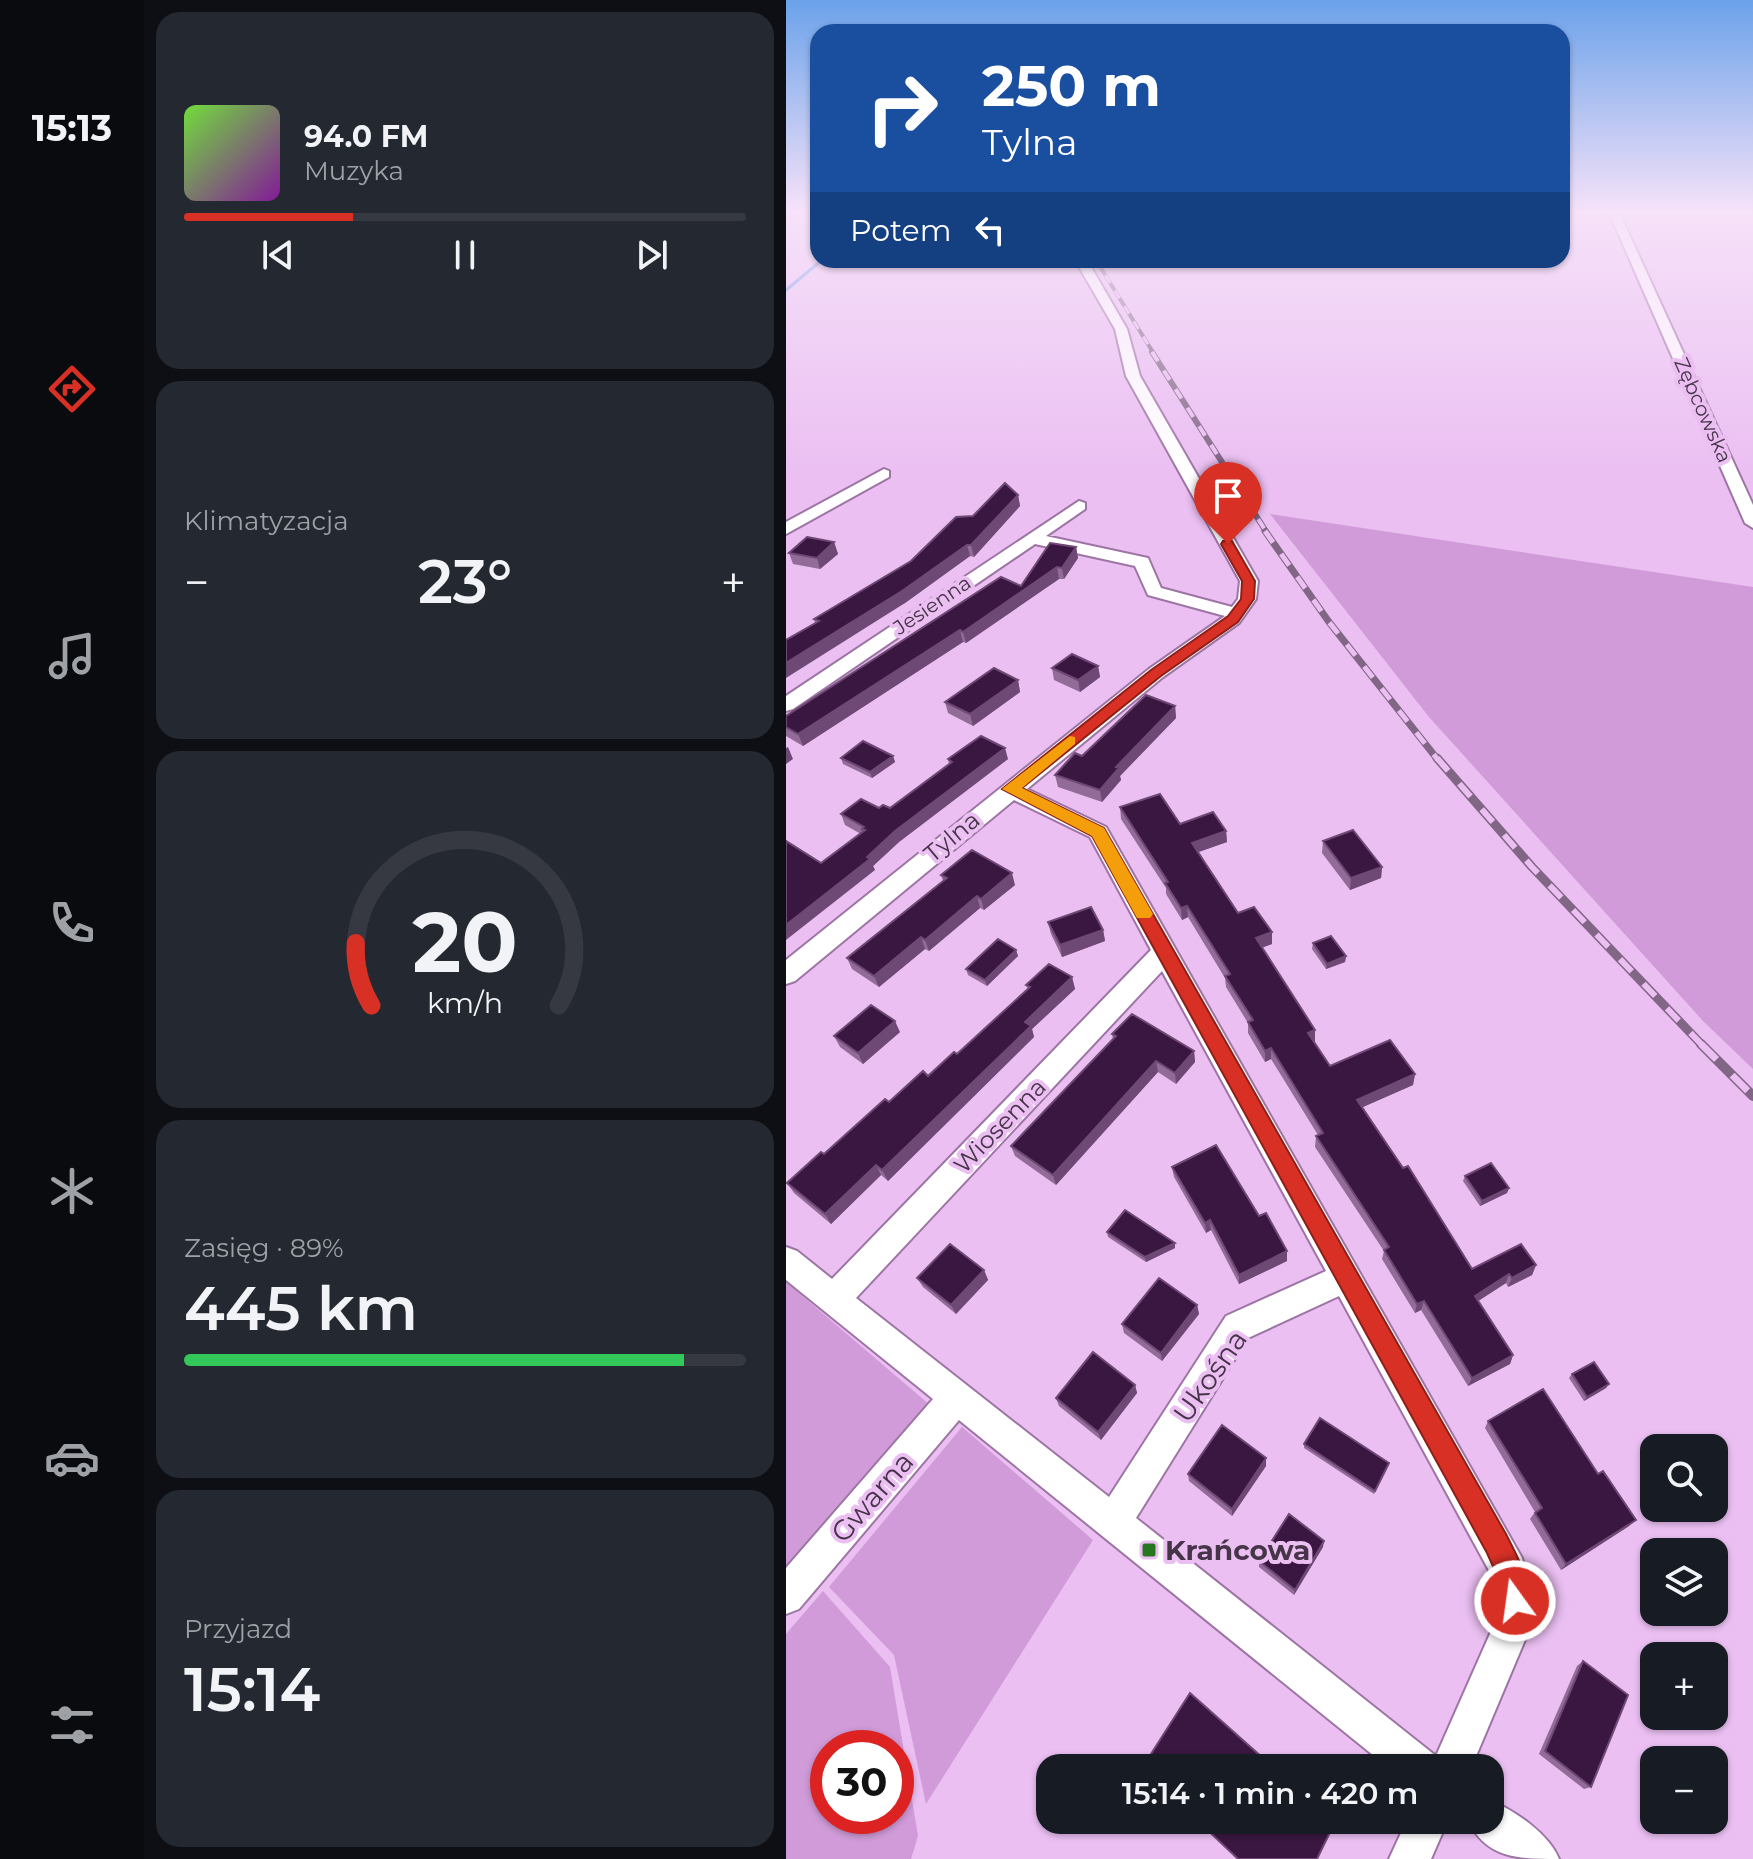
<!DOCTYPE html>
<html lang="pl">
<head>
<meta charset="utf-8">
<style>
	:root { --surface:#171b24; --page:#242831; --text:#f1f3f6; --muted:#9ea1a6; --line:#363941; --accent:#d93025 }
	body { margin:0; font-family:Montserrat,sans-serif; background:var(--page); color:var(--text); height:100vh; display:flex; flex-direction:column; font-size:30px; white-space:nowrap }
	* { box-sizing:border-box; margin:0 }
	p { font-size:26px; color:var(--muted) }
	.icon { flex:none; width:44px; height:44px; fill:none; stroke:currentColor; stroke-width:2; stroke-linecap:round; stroke-linejoin:round }
	.map { position:relative; flex:1; overflow:hidden }
	.sheet { display:flex; flex-direction:column; gap:12px; padding:12px; background:#0d0f14; width:642px }
	.sheet>* { flex:none }
	.banner { position:absolute; left:24px; top:24px; width:760px; height:244px; border-radius:24px; box-shadow:0 2px 6px #0004; background:#1a4fa0; color:#fff; overflow:hidden }
	.tools { position:absolute; left:854px; top:1434px; display:grid; gap:16px }
	.tools a { display:grid; place-items:center; width:88px; height:88px; border-radius:16px; background:var(--surface); box-shadow:0 2px 6px #0004; font-size:40px }
	.speed { position:absolute; left:24px; top:1730px; display:flex; gap:16px; font-size:40px; font-weight:700; text-align:center }
	.speed>* { display:grid; place-content:center; width:104px; height:104px; border-radius:50%; background:var(--surface); box-shadow:0 2px 6px #0004; line-height:1 }
	.speed .limit { border:12px solid #d22; background:#fff; color:#111 }
	.pin { position:absolute; display:grid; place-items:center; width:68px; height:68px; color:#fff; margin:-82px -34px; border-radius:50% 50% 50% 0; rotate:-45deg; box-shadow:0 0 8px #0007 }
	.pin .icon { rotate:45deg }
	.me { position:absolute; width:88px; margin:-44px; rotate:346deg; stroke-linejoin:round; filter:drop-shadow(0 0 6px #0008) }
	.turn { display:flex; align-items:center; gap:28px; height:168px; padding:0 40px; font-size:36px }
	.turn .icon { width:104px; height:104px; stroke-width:2.5 }
	.turn b { display:block; font-size:56px; line-height:68px }
	.then { display:flex; align-items:center; height:76px; padding:0 40px; background:#0003; gap:16px; font-size:30px }
	.big { font-size:60px; font-weight:600; line-height:1.1 }
	.sheet .card { flex:1; display:flex; flex-direction:column; justify-content:center; gap:12px; min-width:0; padding:0 28px; border-radius:24px; background:var(--page) }
	.sheet .dial { align-items:center; gap:0 }
	.dial svg { height:208px; overflow:visible; fill:none; stroke:var(--line); stroke-width:7; stroke-linecap:round; text-anchor:middle }
	.dial text { fill:var(--text); stroke:none }
	.song { display:flex; align-items:center; gap:24px }
	.cover { width:96px; height:96px; border-radius:12px; background:linear-gradient(135deg,hsl(100 70% 55%),hsl(290 70% 35%)) }
	.played { height:8px; border-radius:4px; background:linear-gradient(90deg,var(--accent) 30%,var(--line) 30%) }
	.keys { display:flex; justify-content:space-around; direction:ltr }
	.heat { display:flex; justify-content:space-between; align-items:center; font-size:44px; direction:ltr }
	.charge { height:12px; border-radius:6px; background:linear-gradient(90deg,#34c759 89%,var(--line) 0) }
	.trip { position:absolute; left:250px; top:1754px; width:468px; height:80px; border-radius:24px; background:var(--surface); box-shadow:0 2px 6px #0004; font-weight:600; line-height:80px; text-align:center }
	main { display:flex; flex:1; min-height:0 }
	.tab-bar { display:flex; flex-direction:column; width:144px; justify-content:space-around; align-items:center; background:#090b0e; color:var(--muted) }
	.tab-bar .icon { width:56px; height:56px }
	.tab-bar .current { color:var(--accent) }
	.tab-bar b { font-size:36px; color:var(--text) }
	.map>svg:first-child { display:block }
	.green { fill:#d09bd8; fill-rule:evenodd }
	.lines { fill:none; stroke-linecap:round; stroke-linejoin:round }
	.stream { stroke:#5186ed; stroke-width:3 }
	.street-casing { stroke:#9d75a4; stroke-width:4 }
	.street { fill:#fff; fill-rule:evenodd }
	.rail-far4-casing { stroke:#816685; stroke-width:4 }
	.rail-far3-casing { stroke:#816685; stroke-width:6 }
	.rail-far2-casing { stroke:#816685; stroke-width:7 }
	.rail-far1-casing { stroke:#816685; stroke-width:9 }
	.rail-casing { stroke:#816685; stroke-width:10 }
	.rail-far4 { stroke:#ebbff2; stroke-width:3; stroke-dasharray:9; stroke-linecap:butt }
	.rail-far3 { stroke:#ebbff2; stroke-width:4; stroke-dasharray:11; stroke-linecap:butt }
	.rail-far2 { stroke:#ebbff2; stroke-width:5; stroke-dasharray:14; stroke-linecap:butt }
	.rail-far1 { stroke:#ebbff2; stroke-width:6; stroke-dasharray:17; stroke-linecap:butt }
	.rail { stroke:#ebbff2; stroke-width:7; stroke-dasharray:22; stroke-linecap:butt }
	.wall { fill:#926b99 }
	.shaded-wall { fill:#6f4975 }
	.building { fill:#3a1740; stroke:#6f4975; stroke-width:2 }
	.route { fill:#d93025; stroke:#8d1f18; stroke-width:2 }
	.slow { fill:#f59e0b }
	.poi-dot { fill:#277720; stroke:#ebbff2; stroke-width:3 }
	.labels { text-anchor:middle; stroke-width:8; stroke-linejoin:round; paint-order:stroke }
	.far-street-label { font-size:20px; fill:#463448; stroke:#ebbff2 }
	.street-label { font-size:24px; fill:#463448; stroke:#ebbff2 }
	.near-street-label { font-size:28px; fill:#463448; stroke:#ebbff2 }
	.near-poi-label { font-size:28px; font-weight:bold; fill:#463448; stroke:#ebbff2; text-anchor:start }
</style>
</head>
<body>
<main>
<nav class="tab-bar">
<b>15:13</b>
<svg class="icon current" aria-label="directions" viewBox="0 0 24 24"><path d="M12 3l9 9-9 9-9-9zM9 14v-3h6M13 9l2 2-2 2"/></svg>
<svg class="icon" aria-label="music" viewBox="0 0 24 24"><path d="M9 18V5l10-2v13"/><circle cx="6" cy="18" r="3"/><circle cx="16" cy="16" r="3"/></svg>
<svg class="icon" aria-label="phone" viewBox="0 0 24 24"><path d="M5 4h4l2 5-3 2q2 4 5 5l2-3 5 2v4C11 20 4 13 5 4z"/></svg>
<svg class="icon" aria-label="climate" viewBox="0 0 24 24"><path d="M12 3v18M4 7l16 10M4 17L20 7"/></svg>
<svg class="icon" aria-label="car" viewBox="0 0 24 24"><path d="M5 17H2v-5l4-1 3-4h7l3 4 3 1v5h-3M9 17h6M6 11h13"/><circle cx="7" cy="17" r="2"/><circle cx="17" cy="17" r="2"/></svg>
<svg class="icon" aria-label="filters" viewBox="0 0 24 24"><path d="M4 7h16M4 17h16"/><circle cx="9" cy="7" r="2"/><circle cx="15" cy="17" r="2"/></svg>
</nav>
<section class="sheet">
<div class="card">
<div class="song"><i class="cover"></i><div><b>94.0 FM</b><p>Muzyka</p></div></div>
<div class="played"></div>
<div class="keys"><svg class="icon" aria-label="previous" viewBox="0 0 24 24"><path d="M18 5L8 12l10 7zM5 5v14"/></svg><svg class="icon" aria-label="pause" viewBox="0 0 24 24"><path d="M8 5v14M16 5v14"/></svg><svg class="icon" aria-label="next" viewBox="0 0 24 24"><path d="M6 5l10 7-10 7zM19 5v14"/></svg></div>
</div>
<div class="card"><p>Klimatyzacja</p>
<div class="heat"><a>−</a><b class="big">23°</b><a>+</a></div>
</div>
<div class="card dial"><svg viewBox="0 0 100 80">
<path d="M14 69A42 42 0 1 1 86 69"/>
<path d="M14 69A42 42 0 0 1 8 45" stroke="#d93025"/>
<text x="50" y="56" font-size="32" font-weight="700">20</text>
<text x="50" y="72" font-size="11">km/h</text>
</svg></div>
<div class="card"><p>Zasięg · 89%</p><b class="big">445 km</b><div class="charge"></div></div>
<div class="card"><p>Przyjazd</p><b class="big">15:14</b></div>
</section>
<div class="map">
<svg width="967" height="1859" viewBox="0 0 967 1859">
	<rect width="100%" height="100%" fill="#ebbff2"/>
	<path class="green" d="M484,514L967,587V1069L917,1021L643,717Z
		M0,1282L151,1411L0,1587Z
		M176,1427L307,1540L140,1804L108,1655L43,1587Z
		M37,1591L104,1667L132,1836L125,1859H0V1634ZM110,1748V1816H42V1748Z"/>
	<g class="lines">
		<path class="stream" d="M0,290L36,260"/>
		<g class="street-casing">
			<path id="street" d="M822,210H832L967,505V528L959,523Z
				M289,260H301L341,329L354,376L472,581L470,599L453,623L377,677L241,789L320,827L736,1558L747,1601L744,1628L685,1768H603L173,1420L13,1609L0,1614V1568L147,1399L0,1280V1247L11,1251L46,1279L365,950L304,837L228,800L9,981L0,984V960L363,669L439,616L362,595L349,566L249,544L7,709L0,711V696L293,501L299,503V509L260,536L362,558L375,588L446,607L452,599L454,581L340,376L329,329ZM376,971L540,1271L440,1316L323,1497L70,1298ZM553,1296L706,1576L711,1601L707,1627L650,1756L350,1518L462,1338Z
				M98,469L103,471V477L0,534V522Z
				M704,1800C729,1811 763,1834 773,1859C733,1859 700,1859 682,1820H704Z
				M621,1820H662L645,1859H603Z"/>
		</g>
		<use href="#street" class="street"/>
		<g class="rail-far4-casing">
			<path id="rail-far4" d="M310,260L368,354"/>
		</g>
		<g class="rail-far3-casing">
			<path id="rail-far3" d="M366,352L481,533"/>
		</g>
		<g class="rail-far2-casing">
			<path id="rail-far2" d="M479,531L543,622L652,760"/>
		</g>
		<g class="rail-far1-casing">
			<path id="rail-far1" d="M651,758L746,867L917,1046"/>
		</g>
		<g class="rail-casing">
			<path id="rail" d="M915,1044L967,1096"/>
		</g>
		<use href="#rail-far4" class="rail-far4"/>
		<use href="#rail-far3" class="rail-far3"/>
		<use href="#rail-far2" class="rail-far2"/>
		<use href="#rail-far1" class="rail-far1"/>
		<use href="#rail" class="rail"/>
	</g>
	<path class="wall" d="M232,495L234,506L188,557L184,556L119,603L29,623L28,619L125,561L187,516Z
		M48,542L52,554L34,569L7,564L3,553Z
		M290,547L292,558L278,579H273L180,643L177,642L17,746L0,736V716L235,586Z
		M312,666L314,677L294,692L268,680L266,668Z
		M232,680L234,692L187,726L162,713L159,702Z
		M389,706L390,718L334,776L335,780L316,802L272,787L269,775L296,756Z
		M107,756L109,762L86,778L57,764L55,758Z
		M162,759H222L113,842L87,866L89,870L35,863L75,834L59,825L55,814L104,808L163,764Z
		M334,807L394,824L440,831L441,842L412,852L452,913L486,944L476,947L529,1030L528,1041L544,1066L629,1074L627,1085L577,1107L617,1168L686,1269L750,1265L746,1275L722,1287L720,1283L692,1301L727,1355L724,1364L682,1386L635,1310L629,1313L596,1259L598,1251L529,1147L530,1136L532,1135L485,1059L479,1062L462,1033V1023L440,987L439,978L402,917L396,920L380,894V888L335,819Z
		M537,841L596,867L595,878L564,890L536,853Z
		M155,875L229,885L198,910L194,908L143,951L139,949L93,987L66,969L61,958L157,881Z
		M262,922L317,930L319,941L276,957L265,934Z
		M527,943L560,956L559,962L540,969L526,949Z
		M230,950L232,956L201,986L182,975L180,969Z
		M286,977L289,989L246,1029L248,1037L102,1181L95,1175L45,1224L8,1193L1,1183L103,1102L142,1076L171,1054L242,990L240,985Z
		M114,1032L77,1064L54,1047L48,1036Z
		M326,1034L408,1051L409,1062L390,1084L372,1072L270,1185L229,1156L225,1146L327,1039Z
		M386,1167L473,1216L501,1251V1261L453,1284L425,1230L420,1233L388,1177Z
		M679,1176L723,1188L721,1193L694,1206L677,1181Z
		M321,1232L389,1248L360,1262L322,1237Z
		M198,1270L202,1280L170,1314L137,1287L131,1278Z
		M411,1305L413,1314L376,1361L338,1333L336,1324Z
		M786,1374L823,1384L820,1388L798,1401L783,1378Z
		M349,1385L351,1393L315,1440L273,1406L270,1398Z
		M702,1421L843,1526L775,1570L744,1519L749,1512L699,1428Z
		M518,1444L602,1466L588,1494L518,1448Z
		M480,1466L446,1516L403,1481L402,1474Z
		M537,1547L508,1595L473,1567V1561Z
		M797,1661L805,1787L798,1789L753,1754L791,1666Z"/>
	<path class="shaded-wall" d="M232,495L234,506L188,557L185,545Z
		M48,542L52,554L34,569L31,558Z
		M181,545L184,556L119,603L0,678V663Z
		M290,547L292,558L278,579L276,568Z
		M271,567L273,579L180,643L177,632Z
		M174,630L177,642L17,746L12,734Z
		M312,666L314,677L294,692L292,680Z
		M232,680L234,692L187,726L184,714Z
		M389,706L390,718L334,776L335,780L316,802L314,790L330,767Z
		M2,747L7,759L0,764V748Z
		M219,748L222,759L113,842L87,866L89,870L0,940V925L109,831Z
		M107,756L109,762L86,778L84,772Z
		M440,831L441,842L407,854L406,843Z
		M596,867L595,878L564,890L565,878Z
		M226,873L229,885L198,910L195,899Z
		M191,896L194,908L143,951L139,940Z
		M401,906L402,917L396,920L395,908Z
		M317,930L319,941L276,957L274,945Z
		M486,932V944L470,950V938Z
		M135,937L139,949L93,987L88,976Z
		M230,950L232,956L201,986L199,980Z
		M560,956L559,962L540,969L541,964Z
		M286,977L289,989L246,1029L248,1037L102,1181L96,1170L239,1022Z
		M109,1021L114,1032L77,1064L72,1053Z
		M529,1030V1041L522,1044V1033Z
		M485,1048V1059L479,1062V1051Z
		M408,1051L409,1062L390,1084L389,1073Z
		M370,1061L372,1072L270,1185L267,1175Z
		M629,1074L627,1085L570,1110L571,1100Z
		M90,1165L95,1175L45,1224L39,1214Z
		M723,1188L721,1193L694,1206L696,1201Z
		M424,1220L425,1230L420,1233L419,1223Z
		M389,1243V1248L360,1262L359,1257Z
		M501,1251V1261L453,1284V1275Z
		M750,1265L746,1275L722,1287L726,1278Z
		M198,1270L202,1280L170,1314L165,1305Z
		M723,1274L720,1283L686,1305L689,1296Z
		M638,1301L635,1310L629,1313L631,1304Z
		M411,1305L413,1314L376,1361L375,1353Z
		M727,1355L724,1364L682,1386L686,1378Z
		M823,1384L820,1388L798,1401L801,1397Z
		M349,1385L351,1393L315,1440L312,1432Z
		M480,1458V1466L446,1516V1509Z
		M850,1520L843,1526L775,1570L780,1564Z
		M538,1541L537,1547L508,1595L509,1590Z"/>
	<path class="building" d="M219,483L232,495L185,545H181L116,591L0,663V640L33,621L28,619L125,561L170,517L187,516Z
		M21,537L48,542L31,558L3,553Z
		M264,543L290,547L276,568L271,567L177,632L174,630L12,734L0,727V716L215,577L235,586Z
		M286,654L312,666L292,680L266,668Z
		M208,668L232,680L184,714L159,702Z
		M360,695L389,706L330,767L333,768L314,790L269,775L289,753L296,756Z
		M195,736L219,748L109,831L81,857L84,859L0,925V841L35,863L79,830L76,829L78,827L55,814L75,799L93,808L97,805L104,808L166,762L162,759Z
		M77,741L107,756L84,772L55,758Z
		M374,794L394,824L427,812L440,831L406,843L452,913L468,907L486,932L470,938L529,1030L522,1033L544,1066L604,1040L629,1074L571,1100L617,1168L622,1166L686,1269L735,1244L750,1265L726,1278L723,1274L689,1296L727,1355L686,1378L638,1301L631,1304L598,1250L603,1247L530,1136L537,1133L485,1048L479,1051L462,1022L467,1020L439,976L444,974L401,906L395,908L379,883L382,882L334,807Z
		M567,830L596,867L565,878L537,841Z
		M186,850L226,873L195,899L191,896L139,940L135,937L88,976L61,958L161,878L155,875Z
		M305,907L317,930L274,945L262,922Z
		M545,936L560,956L541,964L527,943Z
		M212,939L230,950L199,980L180,969Z
		M263,964L286,977L239,1022L245,1026L96,1170L90,1165L39,1214L1,1183L35,1152L38,1154L99,1099L103,1102L137,1071L142,1076L168,1052L171,1054L244,987L240,985Z
		M85,1005L109,1021L72,1053L48,1036Z
		M346,1014L408,1051L389,1073L370,1061L267,1175L225,1146L330,1036L326,1034Z
		M430,1145L473,1216L480,1213L501,1251L453,1275L424,1220L419,1223L386,1167Z
		M705,1163L723,1188L696,1201L679,1176Z
		M339,1210L389,1243L359,1257L321,1232Z
		M164,1244L198,1270L165,1305L131,1278Z
		M373,1278L411,1305L375,1353L336,1324Z
		M307,1352L349,1385L312,1432L270,1398Z
		M808,1362L823,1384L801,1397L786,1374Z
		M757,1389L812,1474L817,1471L850,1520L780,1564L749,1513L756,1508L702,1421Z
		M534,1418L603,1463L589,1491L518,1444Z
		M436,1425L480,1458L446,1509L402,1474Z
		M503,1514L538,1541L509,1590L473,1561Z
		M797,1661L842,1695L805,1787L759,1751Z
		M404,1693L488,1768H356Z
		M411,1820H547L549,1822L531,1859H452Z"/>
	<linearGradient id="sky" x2="0" y2="1"><stop stop-color="#6ba2ea"/><stop offset="0.45" stop-color="#f6e2f9"/><stop offset="1" stop-color="#f6e2f9" stop-opacity="0"/></linearGradient>
	<rect width="967" height="470" fill="url(#sky)"/>
	<path class="route" d="M437,541H446L469,581L468,599L452,622L375,676L236,788L318,828L720,1534C731,1556 749,1586 739,1611L729,1615L719,1611L710,1573L701,1553L306,836L216,789L365,670L442,616L455,599L456,581L435,544Z"/>
	<path class="slow" d="M284,736L289,737V744L236,788L318,828L367,914L364,918H351L306,836L216,789Z"/>
	<rect class="poi-dot" x="355" y="1542" width="16" height="16" rx="4"/>
	<g class="labels">
		<g class="far-street-label">
			<text transform="translate(917 410) rotate(66)" y="7">Zębcowska</text>
			<text transform="translate(146 605) rotate(-34)" y="7">Jesienna</text>
		</g>
		<g class="street-label">
			<text transform="translate(166 837) rotate(-40)" y="8">Tylna</text>
			<text transform="translate(214 1126) rotate(-46)" y="8">Wiosenna</text>
		</g>
		<g class="near-street-label">
			<text transform="translate(424 1376) rotate(-55)" y="10">Ukośna</text>
			<text transform="translate(86 1497) rotate(-49)" y="10">Gwarna</text>
		</g>
		<g class="near-poi-label">
			<text x="379" y="1560">Krańcowa</text>
		</g>
	</g>
</svg>
<div class="tools">
<a><svg class="icon" aria-label="search" viewBox="0 0 24 24"><circle cx="10" cy="10" r="6"/><path d="M15 15l6 6"/></svg></a>
<a><svg class="icon" aria-label="layers" viewBox="0 0 24 24"><path d="M12 4l9 5-9 5-9-5zM3 14l9 5 9-5"/></svg></a>
<a>+</a>
<a>−</a>
</div>
<div class="speed"><div class="limit">30</div></div>
<div class="pin" style="left:442px;top:544px;background:#d93025"><svg class="icon" aria-label="arrive" viewBox="0 0 24 24"><path d="M6 21V4h12l-3 4 3 4H6"/></svg></div>
<svg class="me" style="left:729px;top:1601px" viewBox="-20 -20 40 40"><circle r="17" fill="#d93025" stroke="#fff" stroke-width="3"/><path d="M0-11L8 9 0 5-8 9z" fill="#fff"/></svg>
<div class="trip">15:14 · 1 min · 420 m</div>
<div class="banner">
<div class="turn"><svg class="icon" aria-label="right" viewBox="0 0 24 24"><path d="M7 20v-9h11M14 6l5 5-5 5"/></svg><div><b>250 m</b>Tylna</div></div>
<div class="then">Potem<svg class="icon" aria-label="left" viewBox="0 0 24 24"><path d="M17 20v-9H6M10 6l-5 5 5 5"/></svg></div>
</div>
</div>
</main>
</body>
</html>
